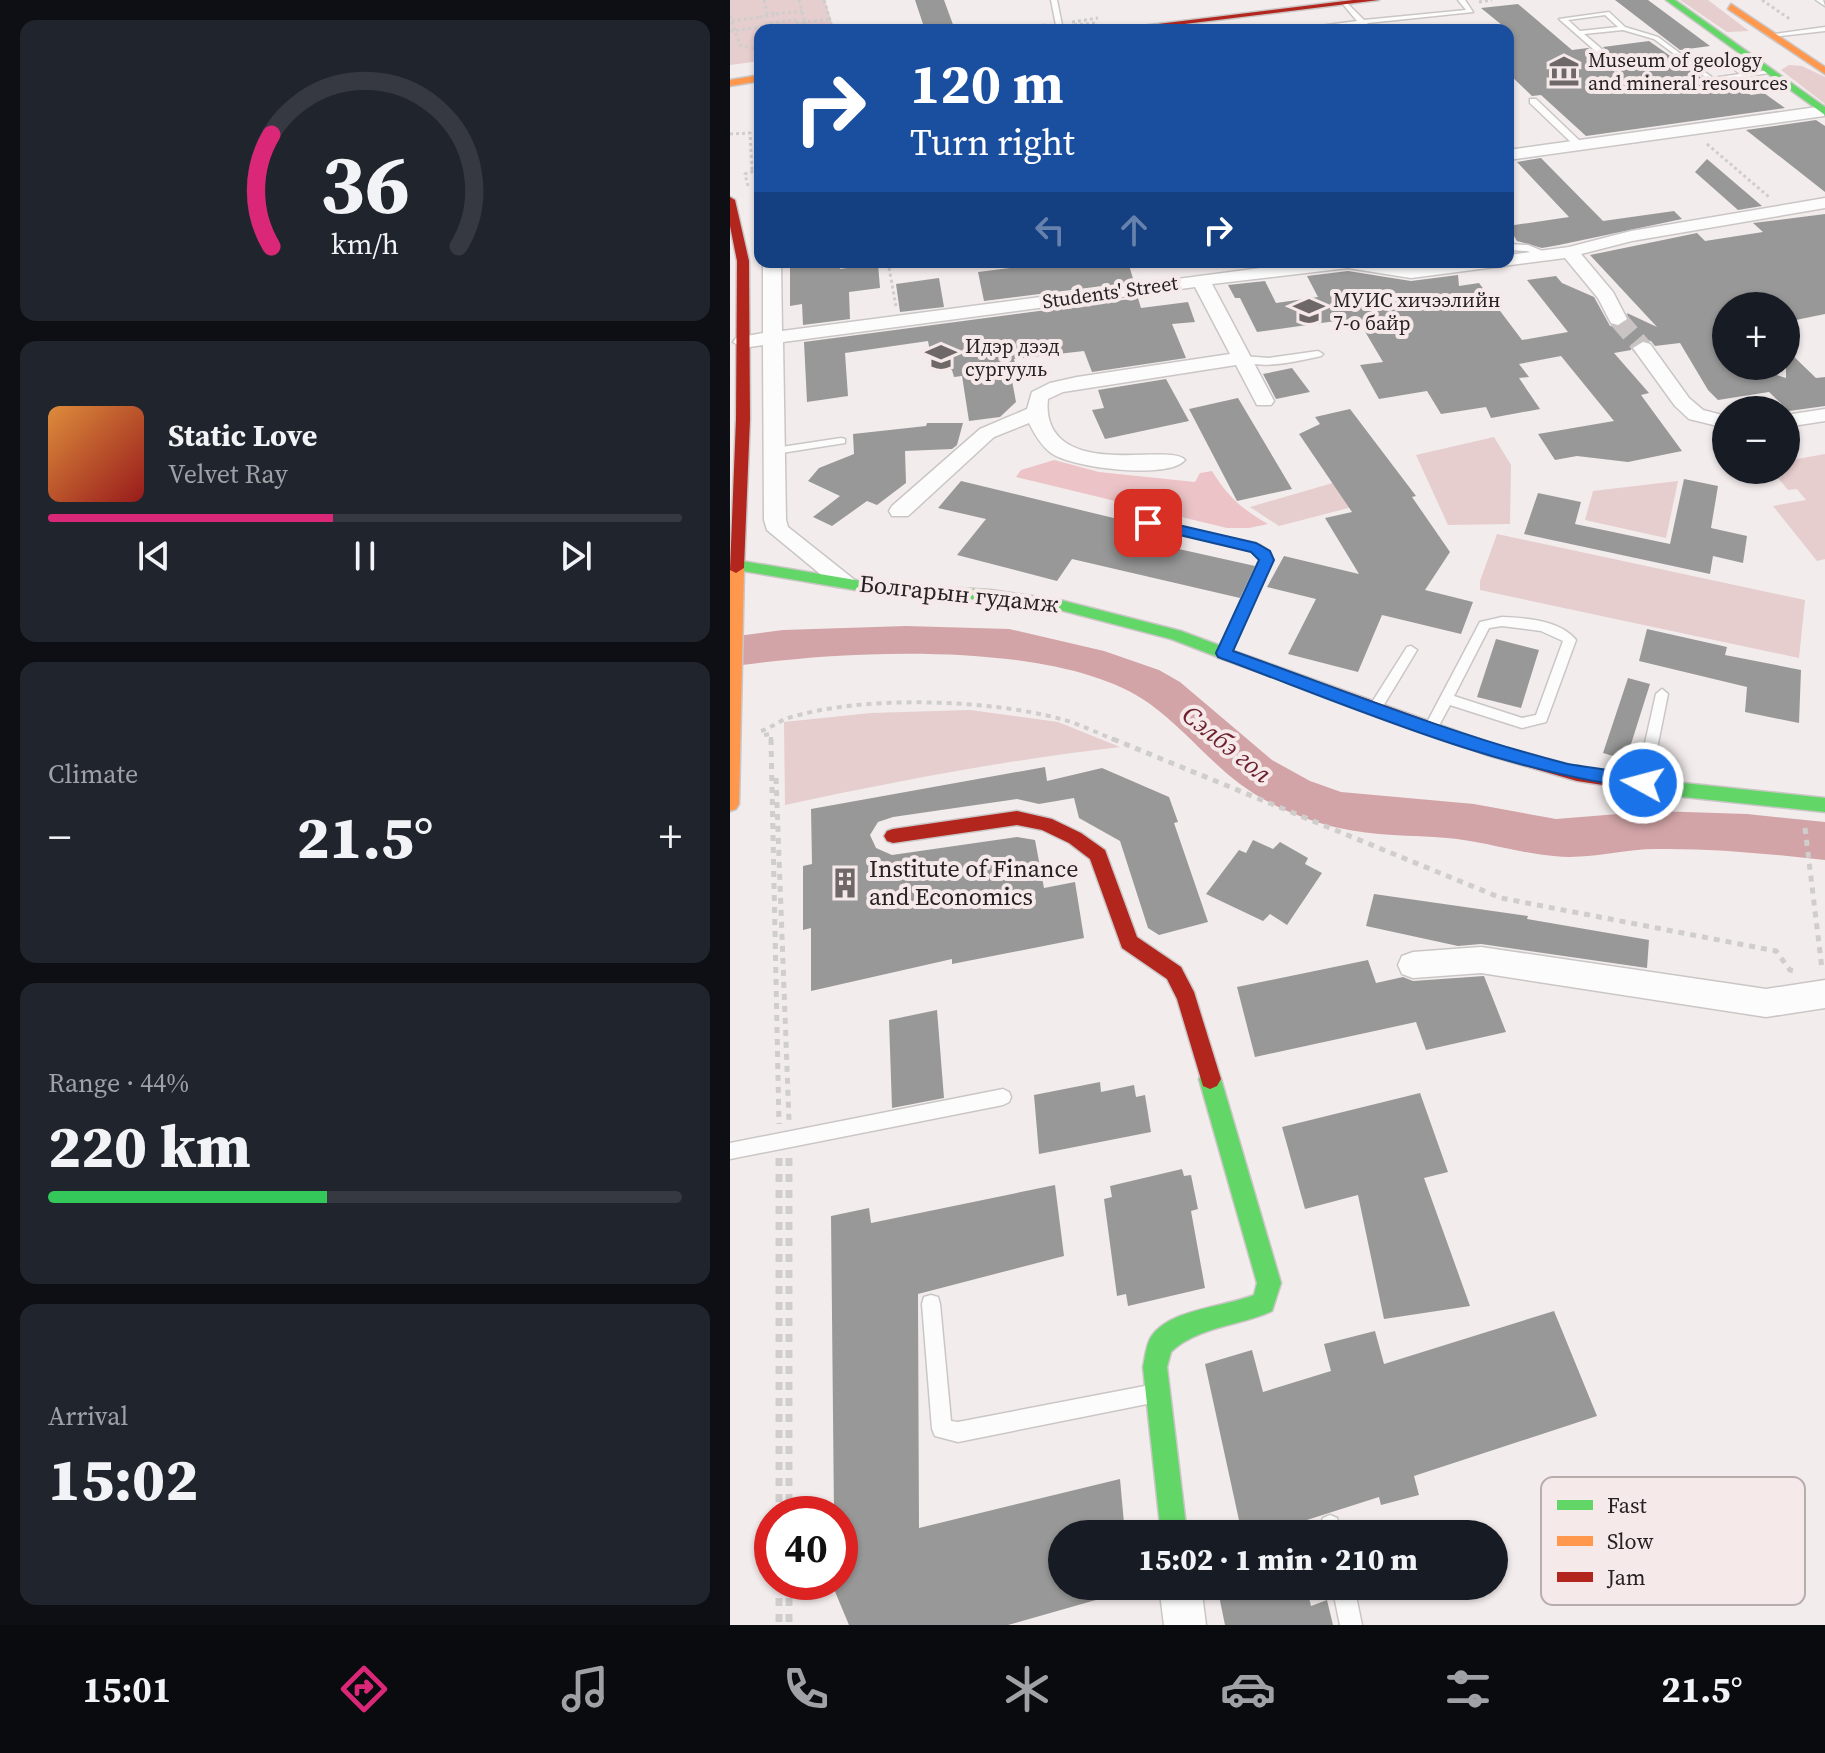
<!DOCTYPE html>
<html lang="en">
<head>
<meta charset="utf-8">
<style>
	:root { --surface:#171b24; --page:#20242c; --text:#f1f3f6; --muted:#9ea1a6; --line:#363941; --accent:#db2777 }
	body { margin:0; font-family:"Source Serif 4",serif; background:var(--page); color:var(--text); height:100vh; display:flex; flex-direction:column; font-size:30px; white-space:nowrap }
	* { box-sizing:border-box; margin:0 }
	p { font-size:26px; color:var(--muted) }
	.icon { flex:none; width:44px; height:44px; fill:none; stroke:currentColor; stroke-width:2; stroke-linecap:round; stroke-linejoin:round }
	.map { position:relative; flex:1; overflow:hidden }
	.panel { display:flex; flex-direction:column; gap:20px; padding:20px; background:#0d0f14; width:730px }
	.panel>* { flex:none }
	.guide { position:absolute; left:24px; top:24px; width:760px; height:244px; border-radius:16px; box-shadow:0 2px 6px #0004; background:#1a4fa0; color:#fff; overflow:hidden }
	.tools { position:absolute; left:982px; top:292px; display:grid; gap:16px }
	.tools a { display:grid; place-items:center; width:88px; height:88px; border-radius:50%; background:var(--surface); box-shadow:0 2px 6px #0004; font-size:40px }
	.speed { position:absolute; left:24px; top:1496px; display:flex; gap:16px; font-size:40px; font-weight:700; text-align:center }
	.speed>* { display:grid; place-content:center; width:104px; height:104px; border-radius:50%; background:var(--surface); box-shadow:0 2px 6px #0004; line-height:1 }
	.speed .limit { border:12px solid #d22; background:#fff; color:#111 }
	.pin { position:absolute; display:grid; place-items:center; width:68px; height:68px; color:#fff; margin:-34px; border-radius:16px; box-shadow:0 4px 12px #0006 }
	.me { position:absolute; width:88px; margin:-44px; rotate:277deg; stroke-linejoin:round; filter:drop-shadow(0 0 6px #0008) }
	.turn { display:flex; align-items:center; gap:28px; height:168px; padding:0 24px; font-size:36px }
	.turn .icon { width:104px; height:104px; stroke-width:2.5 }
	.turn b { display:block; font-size:56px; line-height:68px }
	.lanes { display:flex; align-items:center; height:76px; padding:0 24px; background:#0003; justify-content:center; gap:40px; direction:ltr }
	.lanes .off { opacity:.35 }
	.big { font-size:60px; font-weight:800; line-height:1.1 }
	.panel .widget { flex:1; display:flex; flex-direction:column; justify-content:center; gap:12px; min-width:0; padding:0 28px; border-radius:16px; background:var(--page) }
	.panel .dial { align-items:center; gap:0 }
	.dial svg { height:208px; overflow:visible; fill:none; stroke:var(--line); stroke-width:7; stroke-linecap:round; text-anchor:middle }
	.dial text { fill:var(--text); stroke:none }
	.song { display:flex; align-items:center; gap:24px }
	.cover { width:96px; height:96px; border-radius:12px; background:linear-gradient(135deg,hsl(30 70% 55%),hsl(0 70% 35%)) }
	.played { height:8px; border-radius:4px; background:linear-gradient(90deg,var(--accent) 45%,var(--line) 45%) }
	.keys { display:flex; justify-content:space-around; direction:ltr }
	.heat { display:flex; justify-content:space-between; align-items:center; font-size:44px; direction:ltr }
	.charge { height:12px; border-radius:6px; background:linear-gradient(90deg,#34c759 44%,var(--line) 0) }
	.trip { position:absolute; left:318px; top:1520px; width:460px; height:80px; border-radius:40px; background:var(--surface); box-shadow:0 2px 6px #0004; font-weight:800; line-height:80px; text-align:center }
	.tabs { display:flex; height:128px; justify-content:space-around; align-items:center; background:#090b0e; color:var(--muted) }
	.tabs .icon { width:56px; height:56px }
	.tabs .active { color:var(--accent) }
	.tabs b { font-size:36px; color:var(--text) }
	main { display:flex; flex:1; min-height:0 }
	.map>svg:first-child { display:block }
	.green { fill:#e6cdce }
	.forest { fill:#ecc4c7 }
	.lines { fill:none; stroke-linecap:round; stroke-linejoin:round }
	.river { fill:#d2a4a7; fill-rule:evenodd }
	.building { fill:#999898 }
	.street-tunnel { stroke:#cac3c4; stroke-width:19; stroke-dasharray:19 9; stroke-linecap:butt }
	.lane-casing { stroke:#cbc6c6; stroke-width:3 }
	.street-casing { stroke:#cbc6c6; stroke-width:3 }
	.fast-casing { stroke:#cbc6c6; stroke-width:3 }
	.slow-casing { stroke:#cbc6c6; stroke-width:3 }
	.jam-casing { stroke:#cbc6c6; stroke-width:3 }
	.path-far3 { stroke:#d0cdcd; stroke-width:3; stroke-dasharray:3 3; stroke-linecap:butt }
	.path-far2 { stroke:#d0cdcd; stroke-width:4; stroke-dasharray:5 5; stroke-linecap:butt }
	.path-far1 { stroke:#d0cdcd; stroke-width:5; stroke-dasharray:6 6; stroke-linecap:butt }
	.path { stroke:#d0cdcd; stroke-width:7; stroke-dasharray:8 8; stroke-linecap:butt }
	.lane { fill:#fdfcfc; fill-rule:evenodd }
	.street { fill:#fdfcfc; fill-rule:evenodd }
	.fast { fill:#63d668; fill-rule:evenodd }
	.slow { fill:#ff974d; fill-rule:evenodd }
	.jam { fill:#b3261e; fill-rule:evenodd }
	.route { fill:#1a73e8; stroke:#114b97; stroke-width:2 }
	.labels { text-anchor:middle; stroke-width:8; stroke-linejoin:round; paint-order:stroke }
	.far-poi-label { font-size:20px; fill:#262122; stroke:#f6e9e9; text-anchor:start }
	.far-street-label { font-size:20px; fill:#262122; stroke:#f6e9e9 }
	.street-label { font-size:24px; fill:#262122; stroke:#f6e9e9 }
	.poi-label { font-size:24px; fill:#262122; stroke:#f6e9e9; text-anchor:start }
	.water-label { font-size:26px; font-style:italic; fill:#6d212e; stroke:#f6e9e9 }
	.key { fill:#f6e9e9; stroke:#b8adad; stroke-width:2 }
	.key-label { font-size:22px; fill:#262122 }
</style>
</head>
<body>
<main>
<section class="panel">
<div class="widget dial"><svg viewBox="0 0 100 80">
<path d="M14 69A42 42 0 1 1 86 69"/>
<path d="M14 69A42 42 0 0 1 14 26" stroke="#db2777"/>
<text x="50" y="56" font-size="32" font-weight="700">36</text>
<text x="50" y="72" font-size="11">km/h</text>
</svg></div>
<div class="widget">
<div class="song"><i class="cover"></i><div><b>Static Love</b><p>Velvet Ray</p></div></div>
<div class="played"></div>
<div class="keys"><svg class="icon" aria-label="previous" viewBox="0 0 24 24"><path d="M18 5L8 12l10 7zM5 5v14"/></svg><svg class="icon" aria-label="pause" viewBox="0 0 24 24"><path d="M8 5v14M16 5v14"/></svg><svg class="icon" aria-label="next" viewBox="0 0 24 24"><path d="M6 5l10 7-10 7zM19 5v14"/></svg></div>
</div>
<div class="widget"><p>Climate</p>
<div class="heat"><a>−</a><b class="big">21.5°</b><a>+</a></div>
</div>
<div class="widget"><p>Range · 44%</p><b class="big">220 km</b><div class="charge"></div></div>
<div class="widget"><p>Arrival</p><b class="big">15:02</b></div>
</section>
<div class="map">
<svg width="1095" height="1625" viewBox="0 0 1095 1625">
	<rect width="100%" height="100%" fill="#f3ecec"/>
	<path class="green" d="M0,0H95L104,30H30V61L0,65Z
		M950,0H978L1019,31L997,32Z
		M1059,65L1072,66L1095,77V104L1051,70Z
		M764,437L781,465L780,524L718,525L686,455Z
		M1095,454V559L1087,561L1043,506L1076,500L1067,489L1058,490L1044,473L1056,470V461Z
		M613,480L630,505L549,526L520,507Z
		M948,481L936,538L855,520L863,491Z
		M767,534L1075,600L1069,658L750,590V581Z
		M240,710L328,722L390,747C277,760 166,781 55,805L54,722L141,713Z"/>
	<path class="forest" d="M324,460L369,472L465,482L470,473L482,471C498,497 512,509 538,524L519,528H497L286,477L291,470Z"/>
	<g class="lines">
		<path class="river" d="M176,626L279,629L374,651L429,670L450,682L542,760L580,781L611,792L744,804L826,819L925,811L1017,814L1095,822V860C1039,854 983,848 926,849C893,849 857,860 824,856C788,853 753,841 717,838C682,835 643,836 609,828C575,820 538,805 510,784C478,760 452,727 420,704C329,638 108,650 0,667V637L53,630Z"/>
	</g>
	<path class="building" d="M185,0H214L225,30H195Z
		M885,0H918L980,46L950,50Z
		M788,4L842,50L858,48L885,72L897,68L873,47L919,41L980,84H987L994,90L1010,88L1021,95L1034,93L1055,108L856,136L811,95L802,96L778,73V30L751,8Z
		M1086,120L1095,126V192L1016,130Z
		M811,158L873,221L944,211L952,219L829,245L812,248L787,241L778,226L839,217L787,162Z
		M977,159L1032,206L1008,210L965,172Z
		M1095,214V314L1056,322V306H996V366H1019L1056,378V349L1086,378L1095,377V406L1059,411L1039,392L988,400L978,390L950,343L925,346L921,341L911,339L901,345V350L884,353L919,393L911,395L952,451L898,462L847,456L825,460L808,434L884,421L831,356L789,364L799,377L789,378L810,409L761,418L756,407L711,414L697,391L649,399L630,365L653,362L627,318L527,332L510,298H505L498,285L535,281L546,303L588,297L577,276L618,271L681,281L728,275L729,286L749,283L792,340L838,332L797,280L826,276L832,283L864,297L880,326L890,328L899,322L897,313L927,327L860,255L967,233L975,241L1033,232L1023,223Z
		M101,262H109L110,269L148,264L150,288L119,292L120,319L73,325L72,304L60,306V267Z
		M328,262H398L404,282L254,301L248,272Z
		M209,278L214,307L170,312L166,284Z
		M408,298L411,308L458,302L465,322L442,324L456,358L362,372L354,351L284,359L286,369L280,370L286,402L270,417L239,421L232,376L224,377L222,370L203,367L198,341L115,353L118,396L77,402L74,342Z
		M562,368L580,392L546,399L533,374Z
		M436,379L459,421L375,439L362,410L374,408L368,390Z
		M508,398L562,489L507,501L459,409Z
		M620,409L686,496L682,497L720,552L695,590L743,602L731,634L652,615L628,672L558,654L586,599L537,587L554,556L629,574L595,518L622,512L569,434L590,424L585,417Z
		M197,423H233L227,445L222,449L175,451L176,483L147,505L137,501L102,526L83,517L110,496L78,481L89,468L124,454L123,434L196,426Z
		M954,479L988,486L981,528L1017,536L1013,563L983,556L980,574L794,534L808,493L851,502L845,524L940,544Z
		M231,481L396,521L386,535L525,566L510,598L342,559L327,581L227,555L256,519L208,508Z
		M917,629L997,647L995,655L1071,670L1069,723L1015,712L1017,687L909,661Z
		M766,639L809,650L791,708L747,697Z
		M898,678L920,684L896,760L873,753Z
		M315,767L317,781L372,768L439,797L448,822L444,823L478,922L429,935L418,928L390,841L349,818L344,798L309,804L287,799L163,817L148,822L140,835L146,848L162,855L287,837L305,840L314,888L345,882L354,938L222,964V959L81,991V928L73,930V866L82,864L81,809Z
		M523,840L543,849L550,842L578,858L575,864L592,873L557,925L540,914L533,921L476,894L509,850L516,853Z
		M644,894L798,916L797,919L919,940L917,968L751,944L728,946L636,926Z
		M638,960L646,983L673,977L683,981L754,976L776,1032L696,1050L686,1022L525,1057L507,987Z
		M207,1010L214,1098L162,1108L159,1020Z
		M370,1082L371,1092L404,1085L406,1097L415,1095L421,1132L309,1154L304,1095Z
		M690,1093L718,1172L694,1178L740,1306L654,1319L628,1195L575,1209L552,1127Z
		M452,1169L454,1176L461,1175L468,1209L461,1211L475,1288L398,1306L396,1294L387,1296L374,1199L382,1197L380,1186Z
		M325,1185L334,1256L188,1294L189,1528L390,1479L395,1534H332V1586H394V1592L278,1625H119L101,1582H110V1514H104L101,1216L139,1208L141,1223Z
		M824,1311L867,1416L684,1476L689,1495L651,1505L649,1497L533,1534H512L475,1364L522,1350L533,1392L601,1371L594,1344L645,1331L654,1364Z
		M504,1586H576L581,1606L597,1600L603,1625H495L488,1591Z"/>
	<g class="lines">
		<path class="street-tunnel" d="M888,319L913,348"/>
		<g class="lane-casing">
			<path id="lane" d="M321,0H327L333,30H327Z
				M728,0H735L743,12L638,23L635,26L631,24L560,30L627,21L612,3L615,1L634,20L736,10Z
				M1086,0H1093L1095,6Z
				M879,12L895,27L928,37L983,78L1010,74L990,58L992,55L1018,73L1041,70L1045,72L982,82L924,39L893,30L854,34L894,68L887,70L829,19ZM875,15L888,27L850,31L838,20Z
				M1095,27V31L1040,37L1037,35Z
				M800,99H806L852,143V147H846L800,103Z
				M778,244L798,245L822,255L818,258L797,251L778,250Z
				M588,351L593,354L591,356C568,361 529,371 507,359L512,356L539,358Z
				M111,438L115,439V443L45,454L40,451L45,448Z
				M418,519L530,545L539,551L543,560L498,656L494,657L488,653L531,560L530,556L522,551L414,526L412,523Z
				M772,617C796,618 830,620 846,640L816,722L792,728L720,705L705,733H695L693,730L750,622ZM772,626L811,631L833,641L806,715L792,718L724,696L759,628Z
				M681,646L687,650L649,713H639L637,710L639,707L677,647Z
				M932,689L938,694L920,783L913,788L906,783L926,694Z
				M273,1089L279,1092L281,1097L279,1102L273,1105L0,1159V1143Z
				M201,1295L208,1297L210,1304L221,1421L228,1422L420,1385L427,1388L430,1395L427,1402L228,1442L205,1436L202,1429L192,1304L194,1297Z
				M600,1515L607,1518L612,1534H592L590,1525L593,1518Z
				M602,1586H624L632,1625H610Z"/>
		</g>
		<g class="street-casing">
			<path id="street" d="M1094,106V116L778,160V150Z
				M1095,198V208L902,241L851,254L883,292L897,319L888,325L881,323L868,298L835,258L681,278L618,268L482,284L544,401L541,405H527L506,365L333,392L318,399C316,414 320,429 331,439C365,469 443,445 455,460C438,480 342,468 321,453C311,445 305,435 299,423L264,437L178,516H162L159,511L162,506L250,429L297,409L302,392L320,383L347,377L500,354L465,287L53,342L56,520L58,527L126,581L122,587H106L37,530L34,520L33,345L13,348L3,342L6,338L33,333V262H51L52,331L577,262H646L681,268L724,262H778V255L839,247L901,231Z
				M913,342L920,344L959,398L973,410L996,416V428L959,419L945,406L903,348Z
				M1095,409V421L1056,427V415Z
				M751,947L1036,989L1095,980V1008L1036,1017L751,973L683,978L672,974L668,965L672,956L683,952Z
				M429,1586H471L476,1625H434Z"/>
		</g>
		<g class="fast-casing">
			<path id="fast" d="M936,0H945L1095,107V115Z
				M6,560L143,583L260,590L330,600L451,631L499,649L501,653L493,659L441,639L330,610L260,600L143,593L1,569V561Z
				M944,782L1095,798V812L944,796L935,789Z
				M480,1069L487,1072L491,1079L551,1283L542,1311C510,1326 466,1327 441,1352L437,1367L457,1534H431L413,1367C415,1358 416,1345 421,1337C439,1309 495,1307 524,1295L527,1283L469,1079L473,1072Z"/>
		</g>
		<g class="slow-casing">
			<path id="slow" d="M1001,4L1095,67V74L998,9Z
				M30,75V81L0,86V80Z
				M6,563L14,568L9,804L6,809L0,811V566Z"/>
		</g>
		<g class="jam-casing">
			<path id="jam" d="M623,0H649L406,30H379Z
				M0,197L5,200L19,261L20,419L14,568L6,573L0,570L6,419L7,261L0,226Z
				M493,647L760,743L847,767L944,782L953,789L944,796L847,781L757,755L487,657L485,653L487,649Z
				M287,811L322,819L351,833L375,850L407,937L451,967L464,992L491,1079L487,1086L480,1089L473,1086L447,999L437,979L392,948L360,859L339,843L312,830L287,825L163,843L157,841L154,836L157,831L163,829Z"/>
		</g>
		<path class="path-far3" d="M34,0L37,13
			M69,0L77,30
			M94,0L103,30
			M1032,0L1061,20
			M749,2L762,0
			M42,13L46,15L31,17Z
			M46,14L72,11
			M0,16L10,45L30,50
			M2,21L31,17
			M342,22L368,18
			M40,23L65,20L66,26L42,29
			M66,23L100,19
			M344,25L366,23
			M265,30L316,25
			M304,30L318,28
			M0,31L41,26
			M0,134L20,133L22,170
			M977,144L1039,197
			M18,186L15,174L30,169
			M158,262L166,306"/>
		<path class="path-far2" d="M31,731C41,728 49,721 58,718C131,695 258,699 331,719C350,724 369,734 388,741
			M34,735L41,734V741"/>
		<path class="path-far1" d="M41,739L49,1124
			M383,739L771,898L1046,951L1060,970L1065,971
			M46,778L59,1120
			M1075,828L1092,969"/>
		<path class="path" d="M49,1158V1514
			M59,1158V1514
			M49,1582V1625
			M59,1582V1625"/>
		<use href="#lane" class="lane"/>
		<use href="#street" class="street"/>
		<use href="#fast" class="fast"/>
		<use href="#slow" class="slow"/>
		<use href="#jam" class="jam"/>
	</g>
	<path class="route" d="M418,518L526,543L540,551L544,560L503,651C613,690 721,734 834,763C851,768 914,771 922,783L913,789C765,770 627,709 488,657L486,653L529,560L521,552L412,526L410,523Z"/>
	<defs>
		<g id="museum-bare" transform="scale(2.4)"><path d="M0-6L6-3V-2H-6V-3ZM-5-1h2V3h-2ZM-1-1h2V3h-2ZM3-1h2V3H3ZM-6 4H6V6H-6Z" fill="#6e6869" stroke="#f6e9e9" stroke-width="2.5" paint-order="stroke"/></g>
		<g id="university-bare" transform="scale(2.4)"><path d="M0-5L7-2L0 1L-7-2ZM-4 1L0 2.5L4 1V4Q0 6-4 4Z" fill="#6e6869" stroke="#f6e9e9" stroke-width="2.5" paint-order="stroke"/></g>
		<g id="building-bare" transform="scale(2.4)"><path d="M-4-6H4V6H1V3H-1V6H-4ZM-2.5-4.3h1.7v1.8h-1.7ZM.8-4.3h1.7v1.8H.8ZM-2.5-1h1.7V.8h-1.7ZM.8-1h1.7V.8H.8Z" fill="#6e6869" stroke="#f6e9e9" stroke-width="2.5" paint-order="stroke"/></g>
	</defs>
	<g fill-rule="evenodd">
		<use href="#museum-bare" x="834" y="71"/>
		<use href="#university-bare" x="579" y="311"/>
		<use href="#university-bare" x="211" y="357"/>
		<use href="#building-bare" x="115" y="883"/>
	</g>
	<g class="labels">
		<g class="far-poi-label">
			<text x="858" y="67">Museum of geology<tspan x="858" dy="23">and mineral resources</tspan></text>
			<text x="603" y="307">МУИС хичээлийн<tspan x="603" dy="23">7-о байр</tspan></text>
			<text x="235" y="353">Идэр дээд<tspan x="235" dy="23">сургууль</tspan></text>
		</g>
		<g class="far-street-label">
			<text transform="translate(380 292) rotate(-8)" y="7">Students' Street</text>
		</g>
		<g class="street-label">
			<text transform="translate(229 594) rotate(6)" y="8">Болгарын гудамж</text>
		</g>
		<g class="poi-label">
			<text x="139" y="877">Institute of Finance<tspan x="139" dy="28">and Economics</tspan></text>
		</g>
		<g class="water-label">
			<text transform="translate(497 744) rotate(39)" y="9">Сэлбэ гол</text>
		</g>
	</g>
	<rect x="811" y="1477" width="264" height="128" rx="12" class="key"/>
	<rect x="827" y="1500" width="36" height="10" fill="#63d668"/>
	<rect x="827" y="1536" width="36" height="10" fill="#ff974d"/>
	<rect x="827" y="1572" width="36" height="10" fill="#b3261e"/>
	<g class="key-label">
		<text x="877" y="1513">Fast</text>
		<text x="877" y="1549">Slow</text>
		<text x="877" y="1585">Jam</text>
	</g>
</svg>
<div class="tools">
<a>+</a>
<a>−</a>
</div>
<div class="speed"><div class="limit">40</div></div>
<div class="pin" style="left:418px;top:523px;background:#d93025"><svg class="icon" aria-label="arrive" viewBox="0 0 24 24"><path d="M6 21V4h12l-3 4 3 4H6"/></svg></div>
<svg class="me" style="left:913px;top:783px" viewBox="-20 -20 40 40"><circle r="17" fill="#1a73e8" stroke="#fff" stroke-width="3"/><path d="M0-11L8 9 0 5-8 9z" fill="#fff"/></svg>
<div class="trip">15:02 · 1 min · 210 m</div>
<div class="guide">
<div class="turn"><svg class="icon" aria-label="right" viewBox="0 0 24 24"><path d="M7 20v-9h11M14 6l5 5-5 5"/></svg><div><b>120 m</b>Turn right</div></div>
<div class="lanes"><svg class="icon off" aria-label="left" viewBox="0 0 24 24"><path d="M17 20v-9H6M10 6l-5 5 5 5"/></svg><svg class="icon off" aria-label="ahead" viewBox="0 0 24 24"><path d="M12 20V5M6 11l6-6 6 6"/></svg><svg class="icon" aria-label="right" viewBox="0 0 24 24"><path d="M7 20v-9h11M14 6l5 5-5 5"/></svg></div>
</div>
</div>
</main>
<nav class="tabs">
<b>15:01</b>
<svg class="icon active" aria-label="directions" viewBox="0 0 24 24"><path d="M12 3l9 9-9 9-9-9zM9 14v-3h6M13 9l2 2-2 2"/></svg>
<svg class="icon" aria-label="music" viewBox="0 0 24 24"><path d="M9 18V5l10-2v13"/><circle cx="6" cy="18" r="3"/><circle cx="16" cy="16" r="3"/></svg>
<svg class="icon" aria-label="phone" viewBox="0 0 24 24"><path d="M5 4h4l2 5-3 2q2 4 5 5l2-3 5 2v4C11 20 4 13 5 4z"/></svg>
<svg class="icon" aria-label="climate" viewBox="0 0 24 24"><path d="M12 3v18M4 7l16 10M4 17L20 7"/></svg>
<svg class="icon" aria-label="car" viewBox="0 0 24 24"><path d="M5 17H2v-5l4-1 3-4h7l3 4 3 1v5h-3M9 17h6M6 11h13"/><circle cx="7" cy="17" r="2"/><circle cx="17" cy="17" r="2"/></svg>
<svg class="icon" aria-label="filters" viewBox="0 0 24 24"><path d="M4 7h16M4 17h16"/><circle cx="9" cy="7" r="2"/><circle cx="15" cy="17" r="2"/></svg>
<b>21.5°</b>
</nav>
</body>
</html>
